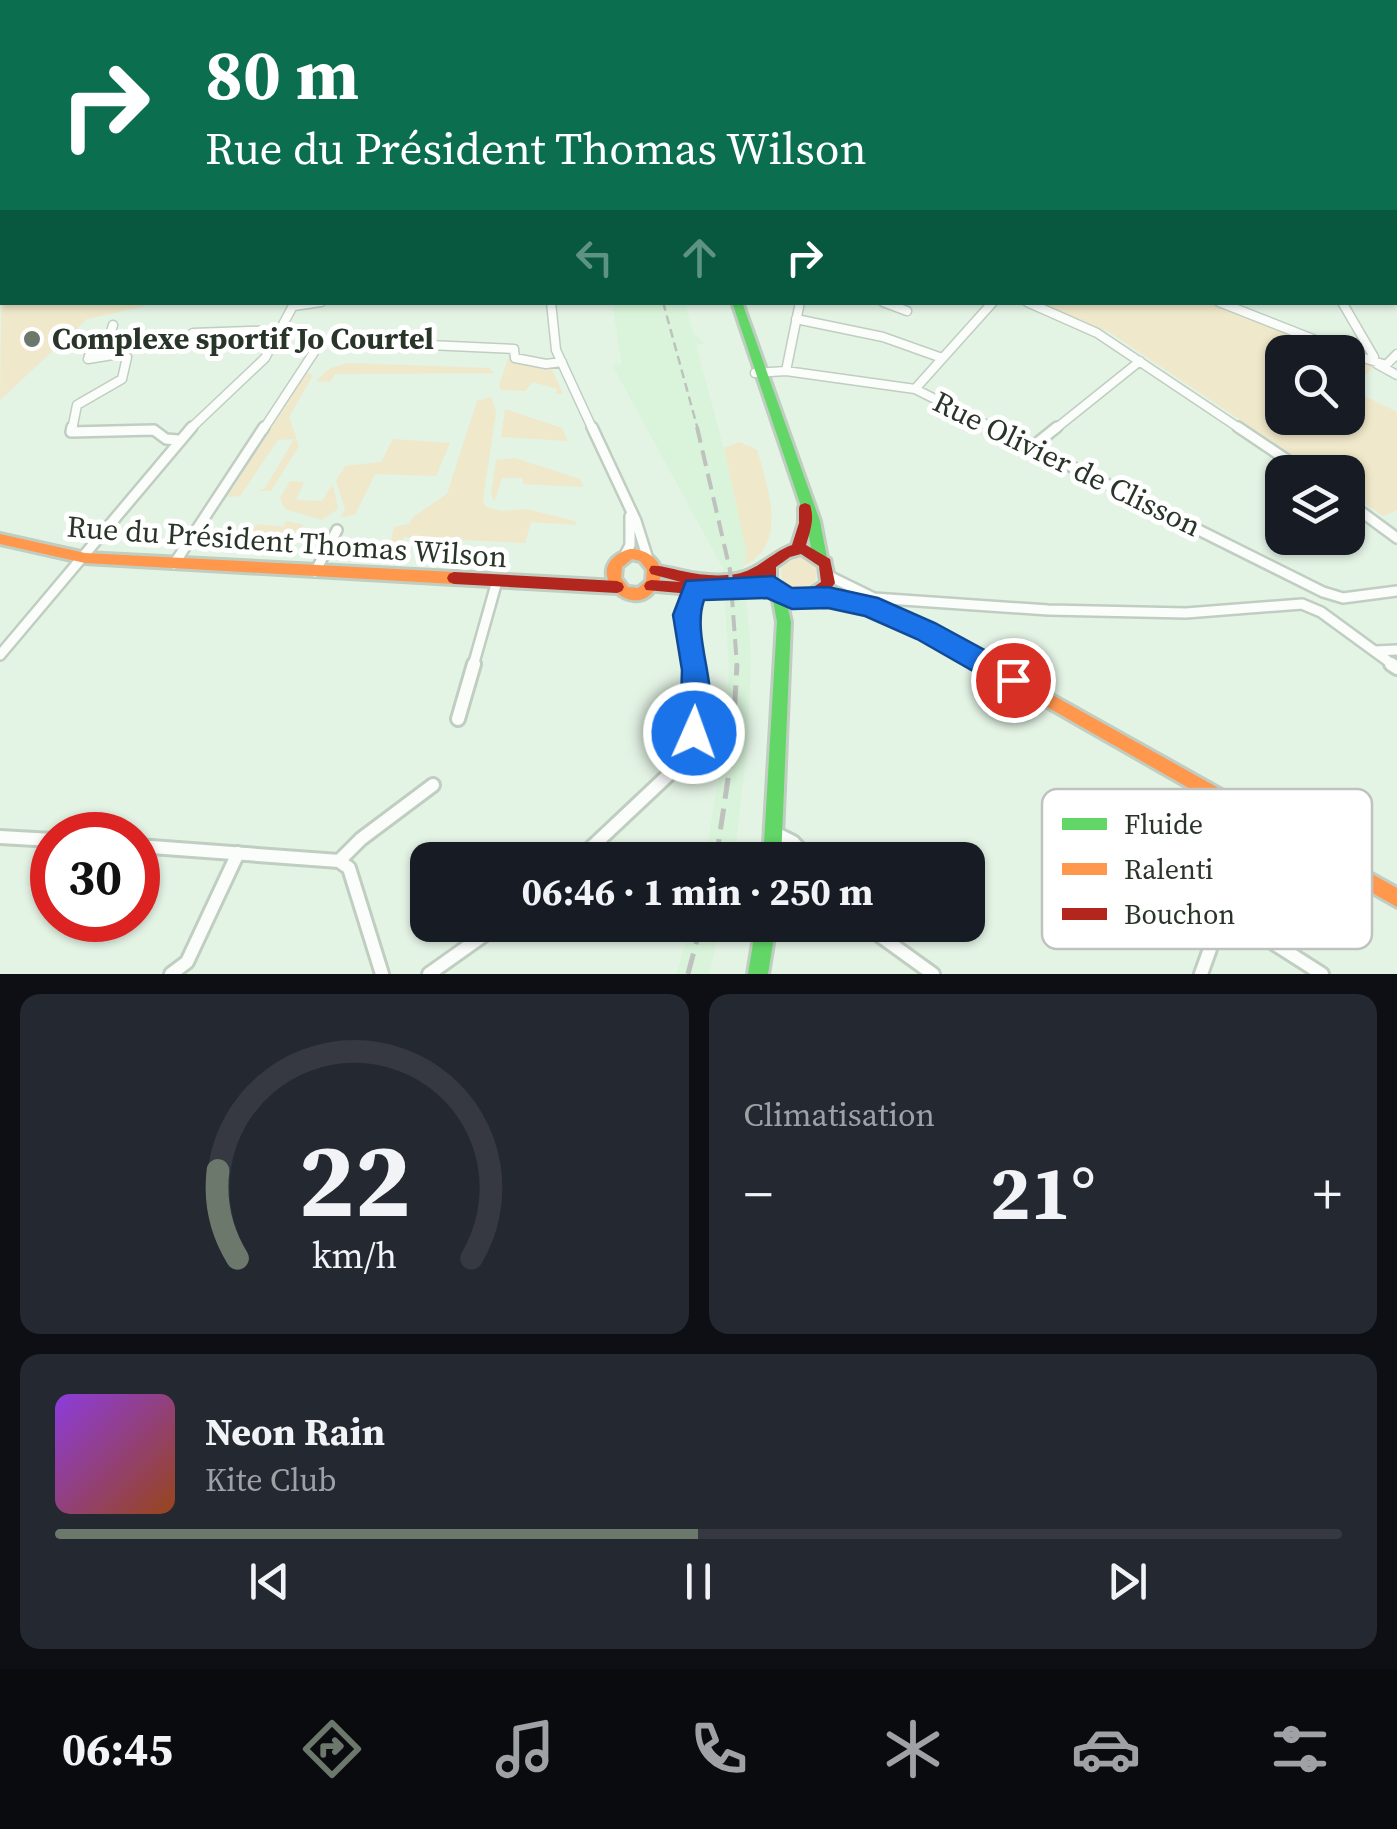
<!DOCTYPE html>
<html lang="fr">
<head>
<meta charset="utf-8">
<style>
	:root { --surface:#171b24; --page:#242831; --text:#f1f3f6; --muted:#9ea1a6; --line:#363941; --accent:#6b786b }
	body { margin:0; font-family:"Source Serif 4",serif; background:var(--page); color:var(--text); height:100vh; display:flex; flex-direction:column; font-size:38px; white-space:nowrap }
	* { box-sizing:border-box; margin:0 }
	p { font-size:32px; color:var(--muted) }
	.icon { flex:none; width:55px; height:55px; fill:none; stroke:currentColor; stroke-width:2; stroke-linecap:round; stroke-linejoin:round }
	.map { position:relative; height:974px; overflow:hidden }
	.side { display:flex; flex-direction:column; gap:20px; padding:20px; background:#0d0f14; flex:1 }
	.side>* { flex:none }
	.hud { position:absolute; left:0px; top:0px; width:1398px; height:305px; box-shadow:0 2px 8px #0004; background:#0b6e4f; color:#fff; overflow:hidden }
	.buttons { position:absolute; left:1265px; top:335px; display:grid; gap:20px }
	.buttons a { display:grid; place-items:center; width:100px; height:100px; border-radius:20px; background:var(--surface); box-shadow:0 2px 8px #0004; font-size:50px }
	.speed { position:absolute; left:30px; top:812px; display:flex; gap:20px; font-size:50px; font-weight:700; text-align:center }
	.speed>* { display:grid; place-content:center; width:130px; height:130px; border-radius:50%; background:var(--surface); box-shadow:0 2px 8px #0004; line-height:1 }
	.speed .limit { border:15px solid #d22; background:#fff; color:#111 }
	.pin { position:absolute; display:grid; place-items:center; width:85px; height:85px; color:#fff; margin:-42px; border:5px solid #fff; border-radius:50%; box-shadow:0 2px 10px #0007 }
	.me { position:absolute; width:110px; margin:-55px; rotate:2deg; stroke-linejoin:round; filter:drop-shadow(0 0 8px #0008) }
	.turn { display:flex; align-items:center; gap:35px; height:210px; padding:0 40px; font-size:45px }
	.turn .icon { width:130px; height:130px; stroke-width:2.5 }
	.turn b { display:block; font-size:70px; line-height:85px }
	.lanes { display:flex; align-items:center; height:95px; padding:0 40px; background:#0003; justify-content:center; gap:50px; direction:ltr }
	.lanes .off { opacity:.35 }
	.big { font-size:75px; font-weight:700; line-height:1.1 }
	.side .widget { flex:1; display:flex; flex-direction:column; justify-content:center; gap:15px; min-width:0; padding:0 35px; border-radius:20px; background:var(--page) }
	.side .dial { align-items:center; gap:0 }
	.dial svg { height:260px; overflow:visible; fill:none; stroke:var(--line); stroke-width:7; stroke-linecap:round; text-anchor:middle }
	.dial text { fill:var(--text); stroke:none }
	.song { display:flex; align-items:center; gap:30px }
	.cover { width:120px; height:120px; border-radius:15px; background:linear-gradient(135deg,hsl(270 70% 55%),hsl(20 70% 35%)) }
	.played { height:10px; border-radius:5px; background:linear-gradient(90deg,var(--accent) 50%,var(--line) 50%) }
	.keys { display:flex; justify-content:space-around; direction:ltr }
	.heat { display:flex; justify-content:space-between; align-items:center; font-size:55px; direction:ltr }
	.side .tiles { flex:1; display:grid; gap:20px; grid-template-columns:1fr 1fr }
	.widget:last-child { grid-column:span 2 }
	.trip { position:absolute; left:410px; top:842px; width:575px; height:100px; border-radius:20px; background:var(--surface); box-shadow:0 2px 8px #0004; font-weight:700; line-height:100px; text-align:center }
	.tab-bar { display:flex; height:160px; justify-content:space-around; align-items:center; background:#090b0e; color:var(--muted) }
	.tab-bar .icon { width:70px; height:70px }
	.tab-bar .current { color:var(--accent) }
	.tab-bar b { font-size:45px; color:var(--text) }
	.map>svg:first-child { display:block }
	.built { fill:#d9f4da }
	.green { fill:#f0e8ca }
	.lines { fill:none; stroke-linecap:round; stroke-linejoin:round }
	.street-far2-casing { stroke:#c0cec1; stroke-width:11 }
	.street-far1-casing { stroke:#c0cec1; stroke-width:14 }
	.street-casing { stroke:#c0cec1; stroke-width:18 }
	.fast-casing { stroke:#c0cec1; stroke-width:6 }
	.slow-casing { stroke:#c0cec1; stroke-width:6 }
	.jam-casing { stroke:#c0cec1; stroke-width:6 }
	.street-far2 { stroke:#fbfdfb; stroke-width:8 }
	.street-far1 { stroke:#fbfdfb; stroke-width:9 }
	.street { stroke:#fbfdfb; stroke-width:12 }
	.fast { fill:#63d668; fill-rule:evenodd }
	.slow { fill:#ff974d; fill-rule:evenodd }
	.jam { fill:#b3261e; fill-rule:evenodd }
	.rail-far2 { stroke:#bec1be; stroke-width:2.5; stroke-dasharray:9 5; stroke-linecap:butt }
	.rail-far1 { stroke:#bec1be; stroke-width:4; stroke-dasharray:16 8; stroke-linecap:butt }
	.rail { stroke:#bec1be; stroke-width:5; stroke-dasharray:21 10; stroke-linecap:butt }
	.route { fill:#1a73e8; stroke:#114b97; stroke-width:2.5 }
	.poi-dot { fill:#6b786b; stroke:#fff; stroke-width:4 }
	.labels { text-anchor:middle; stroke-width:10; stroke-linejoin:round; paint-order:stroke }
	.poi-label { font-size:30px; font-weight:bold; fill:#2a352a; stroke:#fff; text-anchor:start }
	.street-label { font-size:30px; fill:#2a352a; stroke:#fff }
	.key { fill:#fff; stroke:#bfc2bf; stroke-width:2.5 }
	.key-label { font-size:28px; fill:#2a352a }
</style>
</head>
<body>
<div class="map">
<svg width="1397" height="974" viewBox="0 0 1397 974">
	<rect width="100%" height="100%" fill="#e3f3e4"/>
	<path class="built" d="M612,303H685L693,333L704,343L696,345L737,499L747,554L743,566L751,656L748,738L734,860H705L725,740L729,667L723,568L613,366L622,364Z
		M691,925H720L709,974H676Z"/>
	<path class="green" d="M2,268V302L146,303V306L87,319L0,400Z
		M1039,303H1209L1337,352H1282V418H1348V356L1374,367L1350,389L1397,412V510L1383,516L1348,492V472H1318L1109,332Z
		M508,359L551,367L563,394H556L557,389L533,382L525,391L501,390L499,385Z
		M348,363L489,368L494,373L335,374L330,382L316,381L330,368Z
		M307,373L313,375L289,417L299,446L271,491H258L265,488L294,439L278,440L240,496L227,497Z
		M491,397L496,412L483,500L486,507L501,511L527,509L575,521L577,525L531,522L525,543L404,537L393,561H386L394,527L409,524L413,517L447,494L477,401Z
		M505,409L562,428L568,441L501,437Z
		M393,439L450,443L436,476L375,474L355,515L341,517L345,509L336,481L345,466L381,462Z
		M739,442L757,450C768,487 789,546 743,566L747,554L724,448Z
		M515,458L580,479L583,487L523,484V478H502L494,502L491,494L496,460Z
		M290,481L304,482L296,500L322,501L333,484L338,509L322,520L285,509L280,498Z
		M286,521L304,525L280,543H212L221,532L247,534L258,524L284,527Z
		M781 573a18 18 0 1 1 36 0a18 18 0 1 1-36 0Z"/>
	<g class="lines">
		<g class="street-far2-casing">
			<path id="street-far2" d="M551,302L556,350L593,430
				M883,302L907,311
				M1027,302L1097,333L1242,430
				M1219,302L1346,352
				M1342,302L1374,357L1371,359
				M294,306L321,302
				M796,319L883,337L942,358
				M193,333L280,330
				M116,346L91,350L88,359L119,354
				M1348,353L1386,365L1397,354
				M1377,364L1397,375
				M786,371L800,302
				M755,373L786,371L915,389L997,430
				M915,389L993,302
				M72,430L77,405L122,379L127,357L115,352L118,339L110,335L113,325
				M189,430L265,358L295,302
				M263,430L322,340L514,349L515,358L546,364L562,362
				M1054,430L1140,361"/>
		</g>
		<g class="street-far1-casing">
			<path id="street-far1" d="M72,427L71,432L154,430L166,439L178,440
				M592,427L636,521L648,559
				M992,427L1323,592L1343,598L1397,591
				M1238,427L1305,472
				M1032,447L1057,427
				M1348,502L1397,538
				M623,559L630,545V516
				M174,564L264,427
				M315,572L337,530
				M829,576L874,598L1048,610L1186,613L1302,604L1321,612L1395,666
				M695,589L686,615L695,666
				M1375,651L1397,650
				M0,655L192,427
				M473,666L497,581"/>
		</g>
		<g class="street-casing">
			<path id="street" d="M1391,664L1397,668
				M458,719L474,664
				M775,833L793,842L809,860
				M0,837L52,840
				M138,846L339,861L349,868L382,974
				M578,860L680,764L694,733L695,664
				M339,861L361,839L433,785
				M1223,911L1322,974
				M865,925L933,974
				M171,974L187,962L238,853
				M429,974L498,925
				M1201,974L1257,818"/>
		</g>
		<g class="fast-casing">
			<path id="fast" d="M732,302H742L820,521L827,558L825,562L820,563L815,562L813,558L806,521Z
				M779,589L784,591L791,622L781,860H763L777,622L772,595L774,591Z
				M756,925H776L768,974H748Z"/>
		</g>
		<g class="slow-casing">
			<path id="slow" d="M1395,142H1397V147H1395Z
				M2,255V262L0,263V256Z
				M0,534L85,553L454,572L459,574L461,578L459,582L454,584L85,563L0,544Z
				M630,549C650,549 669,565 657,586C634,628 574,566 630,549ZM632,559L640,561L647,570L646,581L638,588L628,587L621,578L622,567Z
				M815,590L869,600L931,627L1397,888V907L921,635L867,612L810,600L808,596L810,592Z"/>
		</g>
		<g class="jam-casing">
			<path id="jam" d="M805,503L810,505C815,519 810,531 806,545L830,559L835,583C820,606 798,606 774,599L769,592L725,597L646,590L644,586L646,582L651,580L681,582L651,574L649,570L651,566C661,565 671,569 682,571C699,575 718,577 736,574C758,570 772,552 792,545L799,523V508L800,505ZM801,554L819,566L821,582L806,592L784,590L776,579V567L790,557ZM762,576L763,581L742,584Z
				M454,572L617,581L622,583L624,587L622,591L617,593L454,584L449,582L447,578L449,574Z"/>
		</g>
		<use href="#street-far2" class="street-far2"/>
		<use href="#street-far1" class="street-far1"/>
		<use href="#street" class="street"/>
		<use href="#fast" class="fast"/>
		<use href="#slow" class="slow"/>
		<use href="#jam" class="jam"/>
		<path class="rail-far2" d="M663,302L698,430"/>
		<path class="rail-far1" d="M697,427L730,570L737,666"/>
		<path class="rail" d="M716,860L732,752L737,664
			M688,974L701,925"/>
	</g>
	<linearGradient id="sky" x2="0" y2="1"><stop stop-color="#84b7d8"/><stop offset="0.44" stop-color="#f2faf3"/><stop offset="1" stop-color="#f2faf3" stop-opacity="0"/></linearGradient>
	<rect width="1397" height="244" fill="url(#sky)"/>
	<path class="route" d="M773,576L792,588L828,587L878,598L935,623L1023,671L1027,680L1023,688L1013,692L1003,688L917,639L865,616L828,608L792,609L767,598L704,600C690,639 725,697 705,743L694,747L684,743L680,733L682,670L673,615L686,581Z"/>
	<circle class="poi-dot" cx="32" cy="339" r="10"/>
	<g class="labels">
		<g class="poi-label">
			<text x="52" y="349">Complexe sportif Jo Courtel</text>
		</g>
		<g class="street-label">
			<text transform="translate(1067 464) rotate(26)" y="10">Rue Olivier de Clisson</text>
			<text transform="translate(287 542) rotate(4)" y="10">Rue du Président Thomas Wilson</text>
		</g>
	</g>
	<rect x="1042" y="789" width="330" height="160" rx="15" class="key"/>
	<rect x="1062" y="818" width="45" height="12" fill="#63d668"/>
	<rect x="1062" y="863" width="45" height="12" fill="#ff974d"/>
	<rect x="1062" y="908" width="45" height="12" fill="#b3261e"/>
	<g class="key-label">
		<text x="1124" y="834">Fluide</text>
		<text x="1124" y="879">Ralenti</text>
		<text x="1124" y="924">Bouchon</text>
	</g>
</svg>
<div class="buttons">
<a><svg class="icon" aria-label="search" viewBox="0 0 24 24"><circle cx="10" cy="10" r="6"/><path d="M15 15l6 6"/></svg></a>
<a><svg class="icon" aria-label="layers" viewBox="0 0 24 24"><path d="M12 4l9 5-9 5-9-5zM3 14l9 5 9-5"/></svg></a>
</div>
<div class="speed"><div class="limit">30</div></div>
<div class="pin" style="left:1013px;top:680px;background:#d93025"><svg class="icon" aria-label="arrive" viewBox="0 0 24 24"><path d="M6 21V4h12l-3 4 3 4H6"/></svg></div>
<svg class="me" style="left:694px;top:733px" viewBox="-20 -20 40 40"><circle r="17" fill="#1a73e8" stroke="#fff" stroke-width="3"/><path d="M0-11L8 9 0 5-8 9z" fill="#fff"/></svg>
<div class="trip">06:46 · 1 min · 250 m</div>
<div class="hud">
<div class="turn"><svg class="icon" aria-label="right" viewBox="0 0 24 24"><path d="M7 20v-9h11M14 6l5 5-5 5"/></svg><div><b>80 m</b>Rue du Président Thomas Wilson</div></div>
<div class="lanes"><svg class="icon off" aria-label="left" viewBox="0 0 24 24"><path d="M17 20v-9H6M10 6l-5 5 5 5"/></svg><svg class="icon off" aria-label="ahead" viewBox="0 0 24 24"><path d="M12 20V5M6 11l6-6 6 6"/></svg><svg class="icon" aria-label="right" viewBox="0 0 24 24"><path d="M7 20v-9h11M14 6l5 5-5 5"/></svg></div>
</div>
</div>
<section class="side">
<div class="tiles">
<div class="widget dial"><svg viewBox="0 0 100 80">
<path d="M14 69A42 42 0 1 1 86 69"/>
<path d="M14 69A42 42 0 0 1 8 42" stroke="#6b786b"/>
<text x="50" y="56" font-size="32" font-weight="700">22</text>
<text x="50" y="72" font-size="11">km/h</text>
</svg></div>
<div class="widget"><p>Climatisation</p>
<div class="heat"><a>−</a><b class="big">21°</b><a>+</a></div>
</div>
<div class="widget">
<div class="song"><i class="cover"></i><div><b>Neon Rain</b><p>Kite Club</p></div></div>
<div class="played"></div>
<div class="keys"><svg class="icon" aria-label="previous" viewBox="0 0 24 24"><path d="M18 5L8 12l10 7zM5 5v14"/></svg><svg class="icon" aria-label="pause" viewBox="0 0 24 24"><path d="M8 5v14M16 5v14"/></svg><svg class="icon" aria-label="next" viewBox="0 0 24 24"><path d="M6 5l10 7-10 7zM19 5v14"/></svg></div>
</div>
</div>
</section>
<nav class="tab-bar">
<b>06:45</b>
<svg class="icon current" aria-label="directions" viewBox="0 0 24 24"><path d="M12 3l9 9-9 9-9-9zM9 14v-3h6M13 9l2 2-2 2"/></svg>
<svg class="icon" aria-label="music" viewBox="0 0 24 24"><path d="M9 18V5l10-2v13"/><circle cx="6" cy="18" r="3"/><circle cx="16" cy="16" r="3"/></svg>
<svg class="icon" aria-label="phone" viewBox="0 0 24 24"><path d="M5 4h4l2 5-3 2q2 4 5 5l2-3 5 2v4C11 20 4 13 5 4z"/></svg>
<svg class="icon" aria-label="climate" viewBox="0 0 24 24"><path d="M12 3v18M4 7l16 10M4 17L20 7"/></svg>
<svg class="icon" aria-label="car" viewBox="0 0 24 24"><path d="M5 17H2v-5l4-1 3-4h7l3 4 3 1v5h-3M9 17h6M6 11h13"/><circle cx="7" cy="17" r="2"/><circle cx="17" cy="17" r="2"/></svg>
<svg class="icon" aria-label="filters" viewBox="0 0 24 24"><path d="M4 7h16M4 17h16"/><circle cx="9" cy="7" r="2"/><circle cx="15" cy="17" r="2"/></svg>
</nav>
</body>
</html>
